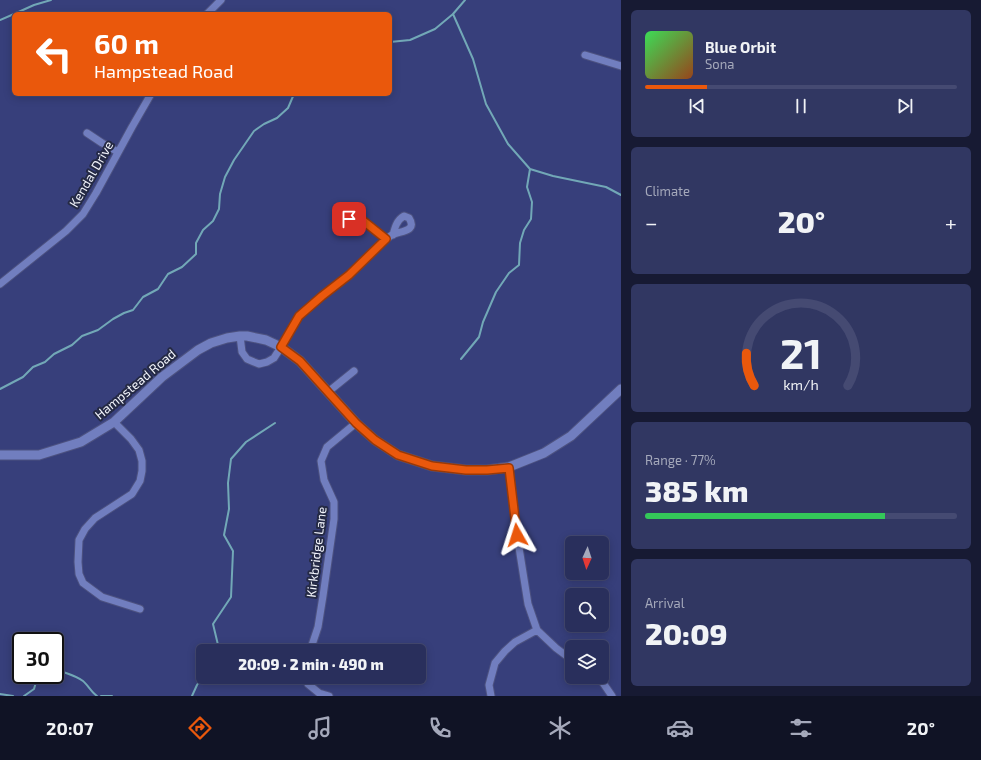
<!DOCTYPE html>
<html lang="en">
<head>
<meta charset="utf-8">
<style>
	:root { --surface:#292f5c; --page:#313762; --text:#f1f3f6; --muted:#a5a9bb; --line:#454a72; --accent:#ea580c }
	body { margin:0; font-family:"Exo 2",sans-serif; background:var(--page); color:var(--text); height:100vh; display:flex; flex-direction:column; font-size:15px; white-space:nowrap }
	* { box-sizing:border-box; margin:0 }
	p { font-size:13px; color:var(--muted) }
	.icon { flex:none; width:22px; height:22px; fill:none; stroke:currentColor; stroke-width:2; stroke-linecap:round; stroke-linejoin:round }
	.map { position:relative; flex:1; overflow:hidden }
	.drawer { display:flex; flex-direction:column; gap:10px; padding:10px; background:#171a33; width:360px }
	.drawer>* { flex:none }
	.top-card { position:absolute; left:12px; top:12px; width:380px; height:84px; border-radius:6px; box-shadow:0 2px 10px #0003,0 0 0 1px var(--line); background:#ea580c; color:#fff; overflow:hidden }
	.needle { width:26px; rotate:183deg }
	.fabs { position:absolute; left:565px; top:536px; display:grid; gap:8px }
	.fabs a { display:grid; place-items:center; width:44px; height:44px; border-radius:6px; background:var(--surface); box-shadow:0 2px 10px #0003,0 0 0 1px var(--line); font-size:20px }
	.speed { position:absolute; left:12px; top:632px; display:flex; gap:8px; font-size:20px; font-weight:700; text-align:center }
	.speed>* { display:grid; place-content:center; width:52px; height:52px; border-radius:50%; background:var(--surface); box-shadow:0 2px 10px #0003,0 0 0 1px var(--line); line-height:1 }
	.speed .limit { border:2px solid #111; border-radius:6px; background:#fff; color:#111 }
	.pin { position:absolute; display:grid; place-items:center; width:34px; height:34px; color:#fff; margin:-17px; border-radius:8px; box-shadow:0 2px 6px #0006 }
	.me { position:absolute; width:44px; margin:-22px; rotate:354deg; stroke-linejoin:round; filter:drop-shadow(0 0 3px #0008) }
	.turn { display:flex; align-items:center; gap:14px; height:84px; padding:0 16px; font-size:18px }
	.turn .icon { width:52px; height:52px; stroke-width:2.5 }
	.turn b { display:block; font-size:28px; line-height:34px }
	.big { font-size:30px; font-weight:800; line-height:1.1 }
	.drawer .card { flex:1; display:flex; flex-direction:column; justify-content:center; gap:6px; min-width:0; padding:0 14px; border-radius:6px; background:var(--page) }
	.drawer .dial { align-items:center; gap:0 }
	.dial svg { height:104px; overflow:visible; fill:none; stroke:var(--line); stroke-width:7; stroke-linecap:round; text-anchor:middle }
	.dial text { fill:var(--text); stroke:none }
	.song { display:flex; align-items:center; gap:12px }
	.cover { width:48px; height:48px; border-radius:6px; background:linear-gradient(135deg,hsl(130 70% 55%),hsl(20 70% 35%)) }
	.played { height:4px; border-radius:2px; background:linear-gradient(90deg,var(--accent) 20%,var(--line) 20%) }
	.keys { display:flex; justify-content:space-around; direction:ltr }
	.heat { display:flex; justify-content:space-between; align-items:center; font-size:22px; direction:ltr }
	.charge { height:6px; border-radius:3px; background:linear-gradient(90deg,#34c759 77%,var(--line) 0) }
	.trip { position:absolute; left:196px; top:644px; width:230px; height:40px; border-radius:6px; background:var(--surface); box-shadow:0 2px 10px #0003,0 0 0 1px var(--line); font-weight:800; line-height:40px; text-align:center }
	.tabs { display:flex; height:64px; justify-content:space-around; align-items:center; background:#101325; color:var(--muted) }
	.tabs .icon { width:28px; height:28px }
	.tabs .active { color:var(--accent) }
	.tabs b { font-size:18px; color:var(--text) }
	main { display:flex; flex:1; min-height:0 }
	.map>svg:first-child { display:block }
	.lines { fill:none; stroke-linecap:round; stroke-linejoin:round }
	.stream { stroke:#72a8b7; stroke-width:2 }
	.minor-casing { stroke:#4d5280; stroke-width:9 }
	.tertiary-casing { stroke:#4d5280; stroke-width:11 }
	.minor { stroke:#717ebf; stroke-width:7 }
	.tertiary { stroke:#717ebf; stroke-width:9 }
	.route-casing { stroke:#983908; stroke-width:10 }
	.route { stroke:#ea580c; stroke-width:7 }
	.labels { text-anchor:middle; stroke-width:4; stroke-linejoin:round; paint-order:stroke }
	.street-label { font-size:13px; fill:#f2f4fb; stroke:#252a45 }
</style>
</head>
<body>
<main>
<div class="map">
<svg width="621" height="696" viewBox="0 0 621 696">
	<rect width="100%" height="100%" fill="#373f7b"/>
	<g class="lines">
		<path class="stream" d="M14,14L34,5L51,0
			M453,14L473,59L486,104L508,144L530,169L527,187L532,202L531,219L524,230L520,243L519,265L509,273L496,292L483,322L479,337L461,359
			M0,20L14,14
			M390,42L410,40L435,29L453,14L465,0
			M530,169L553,176L606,187L621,195
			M0,389L23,377L33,367L45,362L54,354L72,345L82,336L98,330L113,319L124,313L133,310L143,297L158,289L168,274L182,267L196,254V243L203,230L213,221L219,209L220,194L225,177L234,160L254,131L264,124L277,118L288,108L294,94
			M216,651L219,649L213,624L231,597L233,551L224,535L229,509L228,483L231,459L246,442L275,423
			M55,669C65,673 75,675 83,681C88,685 91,692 97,696
			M0,694L13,696
			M24,696L34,689L38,675
			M101,696H112
			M192,696L197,685L203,676"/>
		<g class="minor-casing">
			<path id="minor" d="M207,14L221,0
				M585,55L621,66
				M87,133L102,143L118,152
				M349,219H361L386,239
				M0,284L66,231L83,214L96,193L132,127L151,94
				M240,336L242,352L247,359L254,362L259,364L267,362L274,358L281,347L299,316L322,296L349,275L386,239C388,238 390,236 392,235C399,231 418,232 409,218L404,216C397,220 395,227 393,235
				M328,392L354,371
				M114,422L131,439L139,450L142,461V471L140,481L132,494L95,518L85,529L79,540L78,562L79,574L83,583L102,597L140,609
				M509,467L517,535L528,604L537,630L556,648L572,660
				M310,651L318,627L323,596L334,519V502L324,480L321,461L327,447L356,423
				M305,677L308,684L319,693L329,696
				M597,677L601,680L612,696
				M491,696L489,685L495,663L505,651L515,642L537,630"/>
		</g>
		<g class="tertiary-casing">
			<path id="tertiary" d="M0,455H39L81,442L114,422L162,377L198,350L211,343L227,338L240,336H247L266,340L281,347L300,361L356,423L375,440L398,455L432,466L466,470H487L509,467L544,453L571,436L621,389"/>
		</g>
		<use href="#minor" class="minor"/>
		<use href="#tertiary" class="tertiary"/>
	</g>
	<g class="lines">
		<g class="route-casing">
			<path id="route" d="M349,219H361L386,239L349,275L322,296L299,316L281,347L300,361L356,423L375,440L398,455L432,466L466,470H487L509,468L517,535"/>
		</g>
		<use href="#route" class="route"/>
	</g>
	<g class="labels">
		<g class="street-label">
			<text transform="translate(91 174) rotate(-60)" y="5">Kendal Drive</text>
			<text transform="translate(135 384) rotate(-40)" y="5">Hampstead Road</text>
			<text transform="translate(316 552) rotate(-83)" y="5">Kirkbridge Lane</text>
		</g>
	</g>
</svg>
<div class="fabs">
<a><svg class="needle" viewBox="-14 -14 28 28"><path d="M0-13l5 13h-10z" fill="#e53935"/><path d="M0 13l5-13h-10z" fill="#a5a9bb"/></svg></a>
<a><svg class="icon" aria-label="search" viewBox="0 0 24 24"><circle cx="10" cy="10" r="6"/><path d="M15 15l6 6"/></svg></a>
<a><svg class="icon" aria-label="layers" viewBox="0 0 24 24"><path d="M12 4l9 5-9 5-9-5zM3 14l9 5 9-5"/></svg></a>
</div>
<div class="speed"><div class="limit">30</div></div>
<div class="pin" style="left:349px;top:219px;background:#d93025"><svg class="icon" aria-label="arrive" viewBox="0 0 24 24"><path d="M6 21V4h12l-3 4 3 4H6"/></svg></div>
<svg class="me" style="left:517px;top:535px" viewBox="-20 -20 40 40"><path d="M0-17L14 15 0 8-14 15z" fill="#ea580c" stroke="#fff" stroke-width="4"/></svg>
<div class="trip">20:09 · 2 min · 490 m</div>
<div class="top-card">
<div class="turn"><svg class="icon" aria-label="left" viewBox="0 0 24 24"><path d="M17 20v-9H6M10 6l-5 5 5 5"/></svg><div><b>60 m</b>Hampstead Road</div></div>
</div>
</div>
<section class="drawer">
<div class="card">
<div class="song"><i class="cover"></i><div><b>Blue Orbit</b><p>Sona</p></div></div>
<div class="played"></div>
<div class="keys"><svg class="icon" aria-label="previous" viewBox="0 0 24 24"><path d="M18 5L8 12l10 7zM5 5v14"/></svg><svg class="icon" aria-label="pause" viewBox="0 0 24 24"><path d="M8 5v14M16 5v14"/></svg><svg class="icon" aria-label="next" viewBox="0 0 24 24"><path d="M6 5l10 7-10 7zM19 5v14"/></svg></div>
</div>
<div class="card"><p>Climate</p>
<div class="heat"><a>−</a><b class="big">20°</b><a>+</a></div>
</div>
<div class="card dial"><svg viewBox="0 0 100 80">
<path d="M14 69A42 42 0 1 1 86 69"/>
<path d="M14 69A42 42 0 0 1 8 44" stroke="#ea580c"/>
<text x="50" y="56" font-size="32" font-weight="700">21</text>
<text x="50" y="72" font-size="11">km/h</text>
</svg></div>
<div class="card"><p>Range · 77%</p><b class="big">385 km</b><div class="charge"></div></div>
<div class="card"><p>Arrival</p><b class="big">20:09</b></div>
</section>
</main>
<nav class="tabs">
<b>20:07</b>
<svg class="icon active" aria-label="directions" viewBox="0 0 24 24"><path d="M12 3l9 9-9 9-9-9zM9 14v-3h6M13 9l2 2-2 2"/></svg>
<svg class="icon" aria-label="music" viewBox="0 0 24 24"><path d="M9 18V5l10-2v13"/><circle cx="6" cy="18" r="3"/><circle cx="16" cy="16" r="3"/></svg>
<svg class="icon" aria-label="phone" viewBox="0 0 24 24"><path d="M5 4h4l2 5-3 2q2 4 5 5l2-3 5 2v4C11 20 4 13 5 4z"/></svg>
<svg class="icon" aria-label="climate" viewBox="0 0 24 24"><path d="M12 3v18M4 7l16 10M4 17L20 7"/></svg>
<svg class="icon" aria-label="car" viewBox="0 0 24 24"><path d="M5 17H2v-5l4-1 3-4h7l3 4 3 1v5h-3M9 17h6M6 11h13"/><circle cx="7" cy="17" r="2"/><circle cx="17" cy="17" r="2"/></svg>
<svg class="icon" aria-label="filters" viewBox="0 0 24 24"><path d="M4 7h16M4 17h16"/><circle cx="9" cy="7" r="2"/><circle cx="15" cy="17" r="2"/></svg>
<b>20°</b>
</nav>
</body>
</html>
